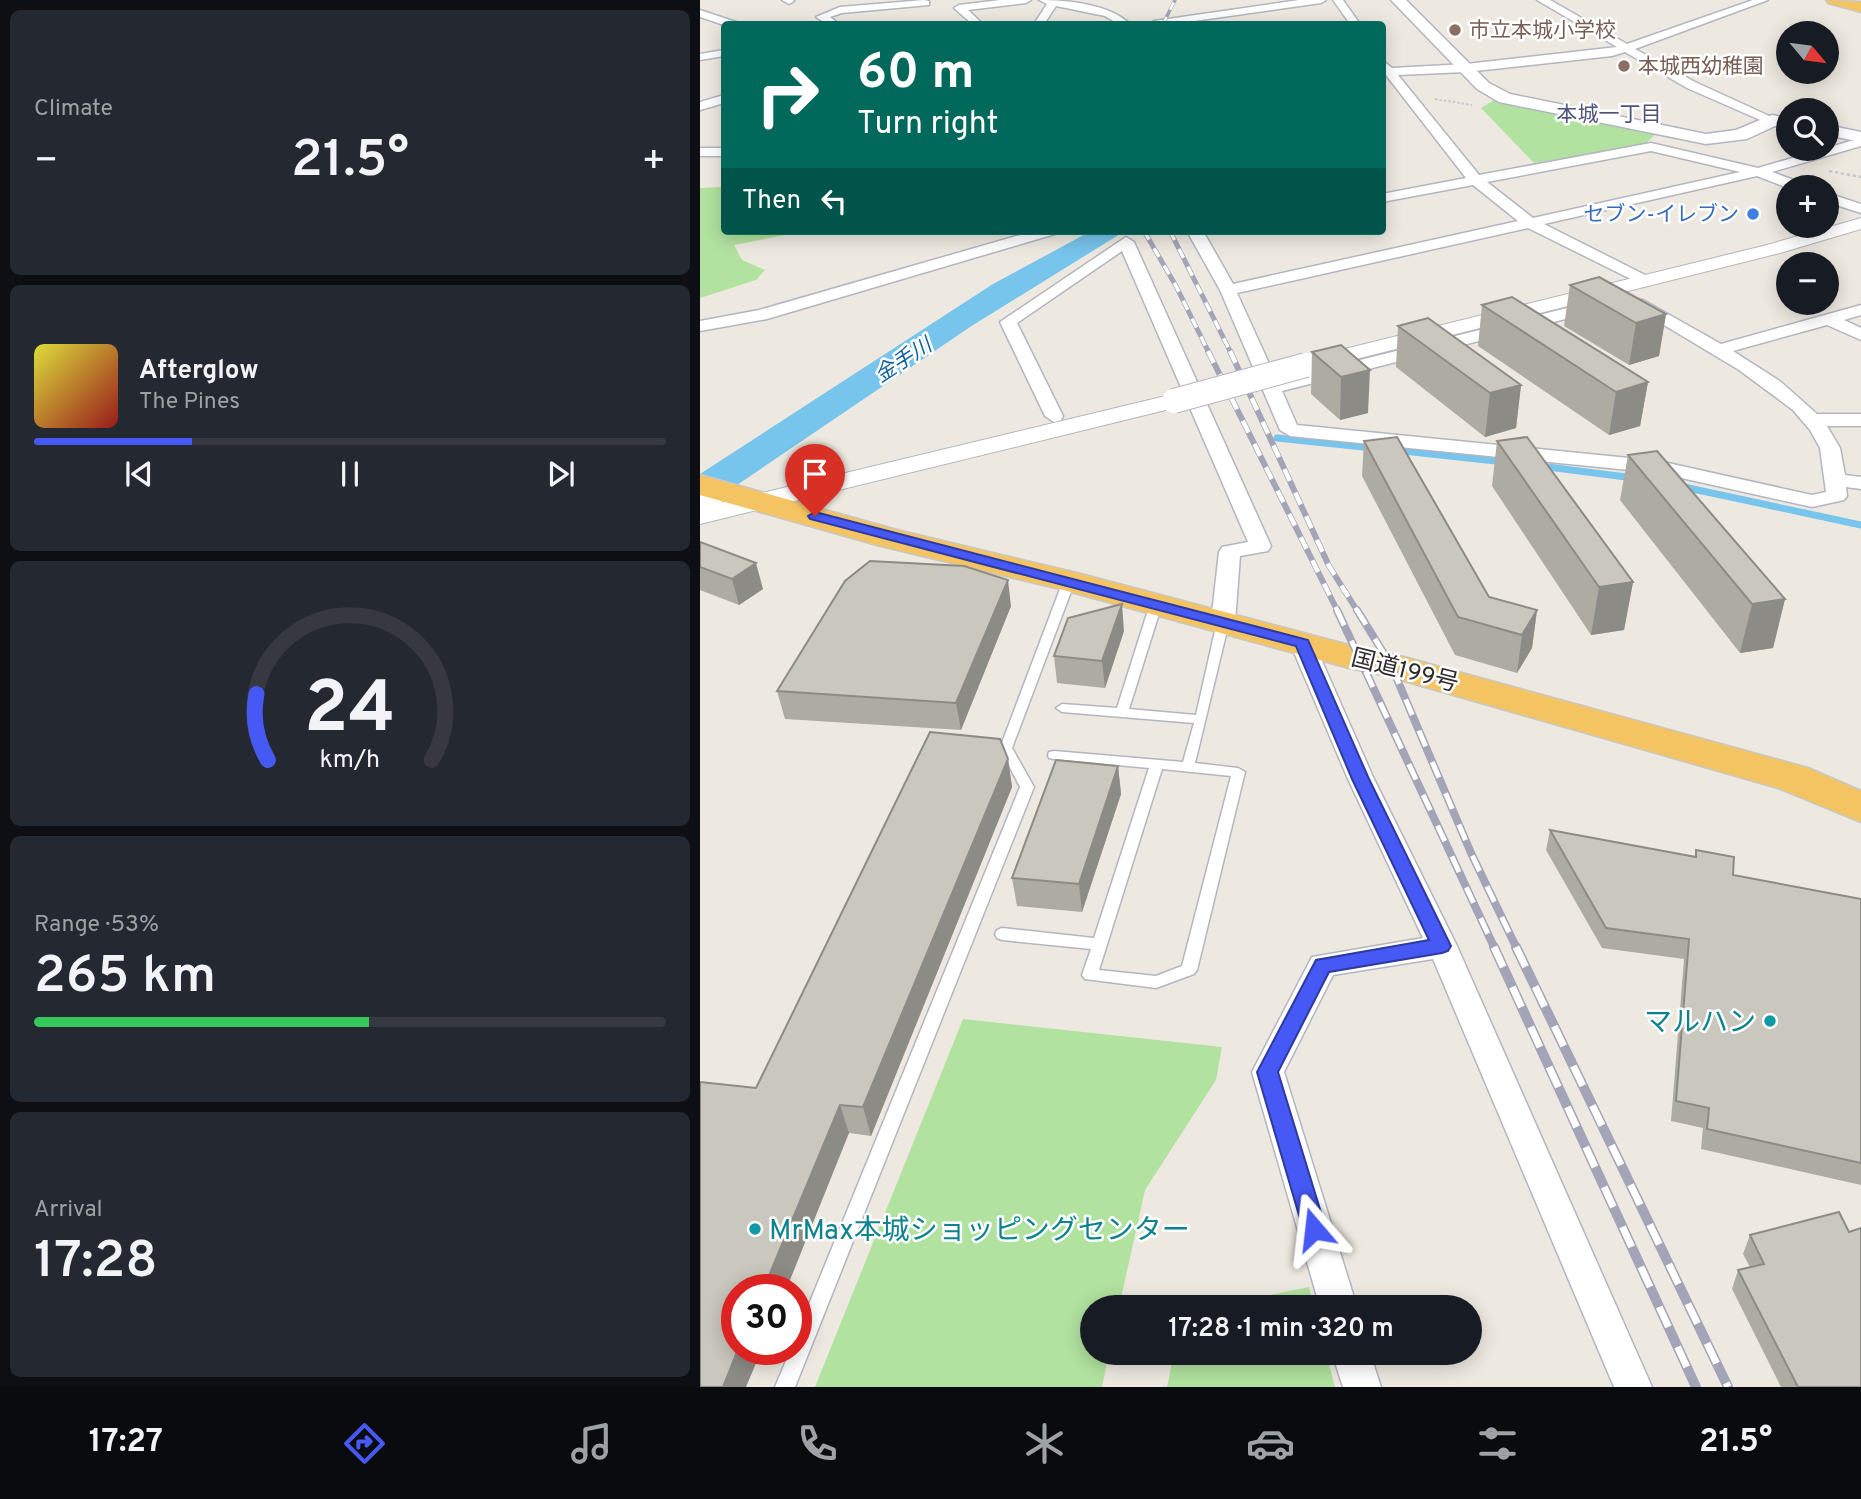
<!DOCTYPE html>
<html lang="en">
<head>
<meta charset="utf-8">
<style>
	:root { --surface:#171b24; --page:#242831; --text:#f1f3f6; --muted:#9ea1a6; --line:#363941; --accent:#4659f5 }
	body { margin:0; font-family:Overpass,"Noto Sans JP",sans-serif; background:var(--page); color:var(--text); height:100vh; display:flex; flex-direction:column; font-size:26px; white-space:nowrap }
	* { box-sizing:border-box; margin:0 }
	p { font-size:23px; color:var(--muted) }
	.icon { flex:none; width:38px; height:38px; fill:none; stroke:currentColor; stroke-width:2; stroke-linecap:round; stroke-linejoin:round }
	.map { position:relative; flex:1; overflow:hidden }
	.panel { display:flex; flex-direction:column; gap:10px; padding:10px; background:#0d0f14; width:700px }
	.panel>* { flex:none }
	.guide { position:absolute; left:21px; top:21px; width:665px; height:214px; border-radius:7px; box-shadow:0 4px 18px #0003; background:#00695c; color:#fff; overflow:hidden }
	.needle { width:46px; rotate:119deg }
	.fabs { position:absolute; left:1076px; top:21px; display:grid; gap:14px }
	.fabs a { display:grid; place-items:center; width:63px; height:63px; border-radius:50%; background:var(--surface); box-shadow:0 4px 18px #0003; font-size:35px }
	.speed { position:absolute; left:21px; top:1274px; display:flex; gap:14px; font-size:35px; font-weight:700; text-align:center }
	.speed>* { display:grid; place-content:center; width:91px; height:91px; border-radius:50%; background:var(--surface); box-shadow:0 4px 18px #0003; line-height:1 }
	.speed .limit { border:10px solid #d22; background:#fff; color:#111 }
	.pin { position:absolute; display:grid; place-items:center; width:60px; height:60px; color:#fff; margin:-72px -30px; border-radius:50% 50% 50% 0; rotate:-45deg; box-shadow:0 0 7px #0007 }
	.pin .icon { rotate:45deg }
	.me { position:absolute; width:77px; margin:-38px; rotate:343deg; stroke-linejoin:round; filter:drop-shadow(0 0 5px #0008) }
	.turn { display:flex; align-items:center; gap:24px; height:147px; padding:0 21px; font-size:32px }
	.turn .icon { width:91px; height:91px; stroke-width:2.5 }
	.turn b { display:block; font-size:49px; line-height:60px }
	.then { display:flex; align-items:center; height:66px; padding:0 21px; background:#0003; gap:14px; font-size:26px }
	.big { font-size:52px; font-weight:600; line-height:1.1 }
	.panel .widget { flex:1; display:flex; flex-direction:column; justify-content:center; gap:10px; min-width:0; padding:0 24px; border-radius:10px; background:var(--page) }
	.panel .dial { align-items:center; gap:0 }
	.dial svg { height:182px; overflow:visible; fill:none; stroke:var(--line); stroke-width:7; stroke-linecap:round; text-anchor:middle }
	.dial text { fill:var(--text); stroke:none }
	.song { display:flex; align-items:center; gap:21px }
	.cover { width:84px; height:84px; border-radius:10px; background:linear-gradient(135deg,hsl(60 70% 55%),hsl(0 70% 35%)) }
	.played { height:7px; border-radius:4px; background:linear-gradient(90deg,var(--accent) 25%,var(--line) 25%) }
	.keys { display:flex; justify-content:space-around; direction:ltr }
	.heat { display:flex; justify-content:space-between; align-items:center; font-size:38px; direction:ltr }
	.charge { height:10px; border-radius:5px; background:linear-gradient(90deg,#34c759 53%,var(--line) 0) }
	.trip { position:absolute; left:380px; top:1295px; width:402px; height:70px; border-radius:35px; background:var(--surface); box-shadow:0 4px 18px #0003; font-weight:600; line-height:70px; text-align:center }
	.dock { display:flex; height:112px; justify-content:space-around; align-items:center; background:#090b0e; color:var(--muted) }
	.dock .icon { width:49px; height:49px }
	.dock .selected { color:var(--accent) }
	.dock b { font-size:32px; color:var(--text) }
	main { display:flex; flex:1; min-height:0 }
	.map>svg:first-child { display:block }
	.green { fill:#b1e29f }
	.water { fill:#77c4ec }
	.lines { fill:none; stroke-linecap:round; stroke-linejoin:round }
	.stream { stroke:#77c4ec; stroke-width:7 }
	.service-casing { stroke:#b3b5c0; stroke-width:3 }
	.minor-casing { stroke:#b3b5c0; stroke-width:3 }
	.tertiary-casing { stroke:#b3b5c0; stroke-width:2 }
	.secondary-casing { stroke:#b3b5c0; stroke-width:3 }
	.trunk-casing { stroke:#c8c8c8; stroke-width:3 }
	.path-far1 { stroke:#c8c8c8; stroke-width:2; stroke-dasharray:2.5 2; stroke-linecap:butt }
	.path { stroke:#c8c8c8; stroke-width:2.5; stroke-dasharray:3.5 2.5; stroke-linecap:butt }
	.service { fill:#fff; fill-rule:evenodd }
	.minor { fill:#fff; fill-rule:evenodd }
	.tertiary { fill:#fff; fill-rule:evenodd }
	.secondary { fill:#fff; fill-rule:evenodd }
	.trunk { fill:#f4c462; fill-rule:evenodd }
	.rail-far4-casing { stroke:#a3a4b7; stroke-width:3.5 }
	.rail-far3-casing { stroke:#a3a4b7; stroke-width:5 }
	.rail-far2-casing { stroke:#a3a4b7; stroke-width:6 }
	.rail-far1-casing { stroke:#a3a4b7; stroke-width:8 }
	.rail-casing { stroke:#a3a4b7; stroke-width:10 }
	.rail-far4 { stroke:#fff; stroke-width:2.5; stroke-dasharray:8; stroke-linecap:butt }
	.rail-far3 { stroke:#fff; stroke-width:3.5; stroke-dasharray:10; stroke-linecap:butt }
	.rail-far2 { stroke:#fff; stroke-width:4.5; stroke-dasharray:13; stroke-linecap:butt }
	.rail-far1 { stroke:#fff; stroke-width:5; stroke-dasharray:17; stroke-linecap:butt }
	.rail { stroke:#fff; stroke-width:7; stroke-dasharray:22; stroke-linecap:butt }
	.tertiary-bridge-casing { stroke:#b3b5c0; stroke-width:26; stroke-linecap:butt }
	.tertiary-bridge { stroke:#fff; stroke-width:24 }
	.wall { fill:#aeaba3 }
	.shaded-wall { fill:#8d8b85 }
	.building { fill:#cac7be; stroke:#8d8b85; stroke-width:2 }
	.route { fill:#4659f5; stroke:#2e3a9f; stroke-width:2 }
	.education-dot { fill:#8d6e63; stroke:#fff; stroke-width:2.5 }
	.shop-dot { fill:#3f7fe0; stroke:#fff; stroke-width:2.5 }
	.culture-dot { fill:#0f9aa8; stroke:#fff; stroke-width:2.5 }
	.labels { text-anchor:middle; stroke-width:5; stroke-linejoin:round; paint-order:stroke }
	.far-education-label { font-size:21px; fill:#785e54; stroke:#fff; text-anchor:start }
	.far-neighbourhood-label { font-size:21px; fill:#4e537d; stroke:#fff }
	.far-shop-label { font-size:21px; fill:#366cbe; stroke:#fff; text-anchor:end }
	.far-water-label { font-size:21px; font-style:italic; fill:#11629d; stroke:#fff }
	.street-label { font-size:24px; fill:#2d2d2d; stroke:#fff }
	.near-culture-label { font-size:28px; fill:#0d838f; stroke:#fff; text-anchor:end }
</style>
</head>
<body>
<main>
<section class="panel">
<div class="widget"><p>Climate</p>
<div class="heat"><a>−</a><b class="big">21.5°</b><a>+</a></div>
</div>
<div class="widget">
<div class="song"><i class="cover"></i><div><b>Afterglow</b><p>The Pines</p></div></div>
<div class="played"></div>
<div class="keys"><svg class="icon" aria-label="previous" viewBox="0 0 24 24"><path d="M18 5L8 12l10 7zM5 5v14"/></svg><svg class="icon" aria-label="pause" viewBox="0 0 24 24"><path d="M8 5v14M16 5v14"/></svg><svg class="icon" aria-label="next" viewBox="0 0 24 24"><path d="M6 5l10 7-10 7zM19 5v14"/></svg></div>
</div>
<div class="widget dial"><svg viewBox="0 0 100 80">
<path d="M14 69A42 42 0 1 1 86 69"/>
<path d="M14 69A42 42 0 0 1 9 40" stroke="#4659f5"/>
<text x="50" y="56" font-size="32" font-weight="700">24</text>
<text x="50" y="72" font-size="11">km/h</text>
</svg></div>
<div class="widget"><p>Range · 53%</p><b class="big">265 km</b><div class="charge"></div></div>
<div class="widget"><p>Arrival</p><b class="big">17:28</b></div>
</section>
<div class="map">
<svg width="1161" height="1387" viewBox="0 0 1161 1387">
	<rect width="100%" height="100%" fill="#eee9e0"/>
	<path class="green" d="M796,99L957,133L944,145L834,163L781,108Z
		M24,187V231H106L34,245L42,260L65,270L56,280L0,298V188Z
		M263,1019L522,1047L516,1080L445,1190L419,1307H392V1353H409L402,1387H115Z
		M609,1287L614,1307H512Z
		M474,1353H626L635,1387H467Z"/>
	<path class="water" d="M391,231H425L273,325L0,510V474L293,284Z"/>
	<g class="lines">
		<path class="stream" d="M577,438L673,448
			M694,450L805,462
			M840,466L934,478
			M979,486L1161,525"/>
		<g class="service-casing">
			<path id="service" d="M369,578L375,581L312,748L334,787L95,1387H75L91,1349H96V1336L320,787L300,748L363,581Z
				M456,601L462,604L429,709L496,715L517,622L523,619L527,620L529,622L495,763L538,768L545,772L497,970L494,974L456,988L385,979L382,975L391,949L302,940L297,938L295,934L297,930L302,928L394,938L449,768L354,759L349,758L348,755L349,752L354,751L483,762L494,723L362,712L356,708L362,704L417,708L450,604ZM462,769L531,776L482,966L456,976L399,970Z"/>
		</g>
		<g class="minor-casing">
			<path id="minor" d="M82,0H93L94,1L89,4Z
				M224,0L229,1V5L142,13L130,17L139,24H127L116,17L140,7Z
				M300,0H331L326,3L268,10L283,24H272L254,8L259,5Z
				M339,0C367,0 409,4 430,24H418L405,16L356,6L344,24H334L347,4Z
				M599,0H626L621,3L473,24H449L454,21Z
				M633,0H643L660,24H650Z
				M837,0H850L927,44L1053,0H1068L935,49L995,82L1078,120L1077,123H1067L987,88L925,52L912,56L766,72L698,75L779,175L951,143L1058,168L1161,138V146L1072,172L1105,184L1107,187L1088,188L1057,176L844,224L951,278L953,281L951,284L945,286L828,228L537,293L577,381L899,300L907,305L905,309L582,391L597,425L959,461L1112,495L1126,492L1120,448L1110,430L1093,410L1039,370L929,304L937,299L943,300L1021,344L1161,305V315L1144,320L1161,328V340L1127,325L1033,351L1081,382L1117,414H1161V426H1127L1140,448L1145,475L1161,477V489L1146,487L1147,496L1144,500L1112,507L959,473L590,436L580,430L520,290L487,231H503L533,284L818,221L773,185L682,202V194L766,178L686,75L682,76V60L692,68L766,64L917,47ZM951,151L1040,172L833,218L787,182Z
				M0,10L36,22L37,24L24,25L0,17Z
				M24,50V56L0,60V54Z
				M24,95V103L0,110V102Z
				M0,148H24V156H0Z
				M1127,193L1161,204V213L1127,202Z
				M334,231H358L355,234L67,319L0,331V321L59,310Z
				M426,237L434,242L571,546L568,551L540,556L535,622L531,627H515L511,622L519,552L522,547L548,542L422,251L317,323L363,416L361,420L354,422L345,416L300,322Z
				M602,636L610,638L614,643L674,779L757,946L952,1387H914L733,959L633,975L584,1072L657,1307H620L552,1072L612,957L723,938L648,779L590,643L594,638Z
				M632,1353H670L681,1387H643Z"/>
		</g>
		<g class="tertiary-casing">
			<path id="tertiary" d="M1161,218V229L1080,253L612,370L604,369L601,364L604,359L1067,245Z
				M474,394L482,396L485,401L482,406L0,524V508Z"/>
		</g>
		<g class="secondary-casing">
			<path id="secondary" d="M691,0H706L789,83L810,94L1006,134L1036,130L1072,115L1088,118V128L1075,126L1047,139L1006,144L799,102L777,89Z
				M1127,125L1161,132V142L1127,135Z
				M10,491L20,493L24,499L20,505L0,510V493Z"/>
		</g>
		<g class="trunk-casing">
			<path id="trunk" d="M1126,0L1161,2V12L1128,3Z
				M0,475L197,530L381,574L664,649L704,657L1108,768L1161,791V822L1078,788L687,676L649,668L360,589L177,545L0,495Z"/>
		</g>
		<path class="path-far1" d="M735,99L772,105"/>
		<path class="path" d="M1129,171L1161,177"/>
		<use href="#service" class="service"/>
		<use href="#minor" class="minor"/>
		<use href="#tertiary" class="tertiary"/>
		<use href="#secondary" class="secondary"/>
		<use href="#trunk" class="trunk"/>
		<g class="rail-far4-casing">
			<path id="rail-far4" d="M463,24L475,0"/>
		</g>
		<g class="rail-far3-casing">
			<path id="rail-far3" d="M444,231L476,286L509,353
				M470,231L531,353"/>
		</g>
		<g class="rail-far2-casing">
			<path id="rail-far2" d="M508,351L638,612
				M530,351L629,566L658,612"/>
		</g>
		<g class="rail-far1-casing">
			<path id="rail-far1" d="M637,610L795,949
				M657,610L691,665L771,853L817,949"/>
		</g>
		<g class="rail-casing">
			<path id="rail" d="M794,947L996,1387
				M816,947L1028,1387"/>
		</g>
		<use href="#rail-far4" class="rail-far4"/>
		<use href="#rail-far3" class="rail-far3"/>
		<use href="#rail-far2" class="rail-far2"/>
		<use href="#rail-far1" class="rail-far1"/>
		<use href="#rail" class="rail"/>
		<g class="tertiary-bridge-casing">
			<path id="tertiary-bridge" d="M474,401L606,365"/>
		</g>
		<use href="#tertiary-bridge" class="tertiary-bridge"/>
	</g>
	<path class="wall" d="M870,285L966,314L959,356L929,365L864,326Z
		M782,305L948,382L940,426L909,435L778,346Z
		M698,326L821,385L816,428L785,437L696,367Z
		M641,345L668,413L640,420L611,394L612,352Z
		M664,441L789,597L837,610L832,648L817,673L755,655L662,476Z
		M797,441L933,582L924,630L891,635L792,486Z
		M928,455L1085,599L1073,648L1040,653L920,500Z
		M0,542L63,589L39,605L0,590Z
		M311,606L261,730L85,719L77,691Z
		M424,631L405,688L357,683L354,656Z
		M308,759L312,787L171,1136L149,1133L56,1088Z
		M418,766L421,794L382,912L317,906L312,878Z
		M850,830L995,857L996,850L1033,875L1161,899V1185L1001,1149L1003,1128L971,1121L984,959L902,948L846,850Z
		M1149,1232L1161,1387H1081L1032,1289L1038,1270L1050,1267L1043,1254L1050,1235Z"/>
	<path class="shaded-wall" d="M966,314L959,356L929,365L936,323Z
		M670,370L668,413L640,420L641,377Z
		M948,382L940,426L909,435L916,392Z
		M821,385L816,428L785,437L790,393Z
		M56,563L63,589L39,605L32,579Z
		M308,580L311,606L261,730L256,703Z
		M933,582L924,630L891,635L899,587Z
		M1085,599L1073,648L1040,653L1052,604Z
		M422,604L424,631L405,688L402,661Z
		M837,610L832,648L817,673L822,635Z
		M308,759L312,787L171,1136L163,1107Z
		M418,766L421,794L382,912L379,884Z
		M140,1105L149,1133L86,1290H63Z
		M38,1349H62L46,1387H23Z"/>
	<path class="building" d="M899,277L966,314L936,323L870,285Z
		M812,297L948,382L916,392L782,305Z
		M728,318L821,385L790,393L698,326Z
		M641,345L670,370L641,377L612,352Z
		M697,437L789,597L837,610L822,635L758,617L664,441Z
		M827,437L933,582L899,587L797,441Z
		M957,451L1085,599L1052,604L928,455Z
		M0,542L56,563L32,579L0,567Z
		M170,561L264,566L308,580L256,703L77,691L145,581Z
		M422,604L402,661L354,656L368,618Z
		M230,732L300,739L308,759L163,1107L140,1105L63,1290H37V1349H38L23,1387H0V1082L56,1088Z
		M356,760L418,766L379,884L312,878Z
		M850,830L996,857V850L1034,857L1033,875L1161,899V1163L1007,1129L1009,1108L976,1101L989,939L906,928Z
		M1139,1212L1149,1232L1161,1228V1387H1098L1038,1270L1064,1264L1050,1235Z"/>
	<path class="route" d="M115,512L608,640L669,779L751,946L748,951L742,953L629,972L578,1072L626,1229L623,1236L614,1239L606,1236L603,1229L557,1072L616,960L729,940L652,779L596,646L110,519L108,516Z"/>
	<g class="education-dot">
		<circle cx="755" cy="30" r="7"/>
		<circle cx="924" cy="66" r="7"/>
	</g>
	<circle class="shop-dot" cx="1053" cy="214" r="7"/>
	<g class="culture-dot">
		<circle cx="1070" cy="1021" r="7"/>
		<circle cx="55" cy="1229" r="7"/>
	</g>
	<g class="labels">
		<g class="far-education-label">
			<text x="769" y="37">市立本城小学校</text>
			<text x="938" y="73">本城西幼稚園</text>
		</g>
		<g class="far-neighbourhood-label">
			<text x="909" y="121">本城一丁目</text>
		</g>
		<g class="far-shop-label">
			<text x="1039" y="221">セブン-イレブン</text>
		</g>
		<g class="far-water-label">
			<text transform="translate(203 360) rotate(-33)" y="7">金手川</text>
		</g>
		<g class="street-label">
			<text transform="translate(705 670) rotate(14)" y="8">国道199号</text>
		</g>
		<g class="near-culture-label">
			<text x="1056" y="1031">マルハン</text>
			<text x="69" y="1239" text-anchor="start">MrMax本城ショッピングセンター</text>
		</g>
	</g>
</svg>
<div class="fabs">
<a><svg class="needle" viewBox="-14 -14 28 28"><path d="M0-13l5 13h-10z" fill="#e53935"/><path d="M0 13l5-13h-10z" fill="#9ea1a6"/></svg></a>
<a><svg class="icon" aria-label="search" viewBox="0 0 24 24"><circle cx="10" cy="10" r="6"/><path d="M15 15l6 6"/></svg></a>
<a>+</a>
<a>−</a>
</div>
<div class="speed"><div class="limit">30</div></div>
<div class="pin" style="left:115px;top:516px;background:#d93025"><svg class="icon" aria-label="arrive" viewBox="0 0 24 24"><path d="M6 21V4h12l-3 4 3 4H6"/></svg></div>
<svg class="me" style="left:614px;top:1229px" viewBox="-20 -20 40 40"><path d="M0-17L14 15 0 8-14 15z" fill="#4659f5" stroke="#fff" stroke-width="4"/></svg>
<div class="trip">17:28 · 1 min · 320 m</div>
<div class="guide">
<div class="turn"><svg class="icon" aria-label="right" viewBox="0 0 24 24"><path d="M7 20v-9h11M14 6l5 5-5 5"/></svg><div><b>60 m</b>Turn right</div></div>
<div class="then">Then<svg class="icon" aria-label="left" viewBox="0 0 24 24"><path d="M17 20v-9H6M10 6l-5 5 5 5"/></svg></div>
</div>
</div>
</main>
<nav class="dock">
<b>17:27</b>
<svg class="icon selected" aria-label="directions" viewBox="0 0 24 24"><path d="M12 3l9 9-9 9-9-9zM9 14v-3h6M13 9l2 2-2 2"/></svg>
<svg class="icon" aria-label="music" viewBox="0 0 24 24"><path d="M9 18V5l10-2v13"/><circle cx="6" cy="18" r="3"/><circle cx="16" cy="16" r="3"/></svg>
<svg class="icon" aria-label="phone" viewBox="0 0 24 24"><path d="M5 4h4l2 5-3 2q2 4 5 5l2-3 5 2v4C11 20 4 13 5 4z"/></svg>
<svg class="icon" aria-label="climate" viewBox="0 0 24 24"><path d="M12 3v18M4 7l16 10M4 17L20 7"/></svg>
<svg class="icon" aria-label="car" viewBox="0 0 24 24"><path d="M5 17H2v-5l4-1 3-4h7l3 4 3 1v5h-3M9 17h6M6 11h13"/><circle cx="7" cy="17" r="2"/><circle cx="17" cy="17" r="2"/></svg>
<svg class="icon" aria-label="filters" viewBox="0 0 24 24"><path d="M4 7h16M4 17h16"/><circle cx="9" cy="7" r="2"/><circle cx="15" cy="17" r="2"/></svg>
<b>21.5°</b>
</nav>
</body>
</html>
